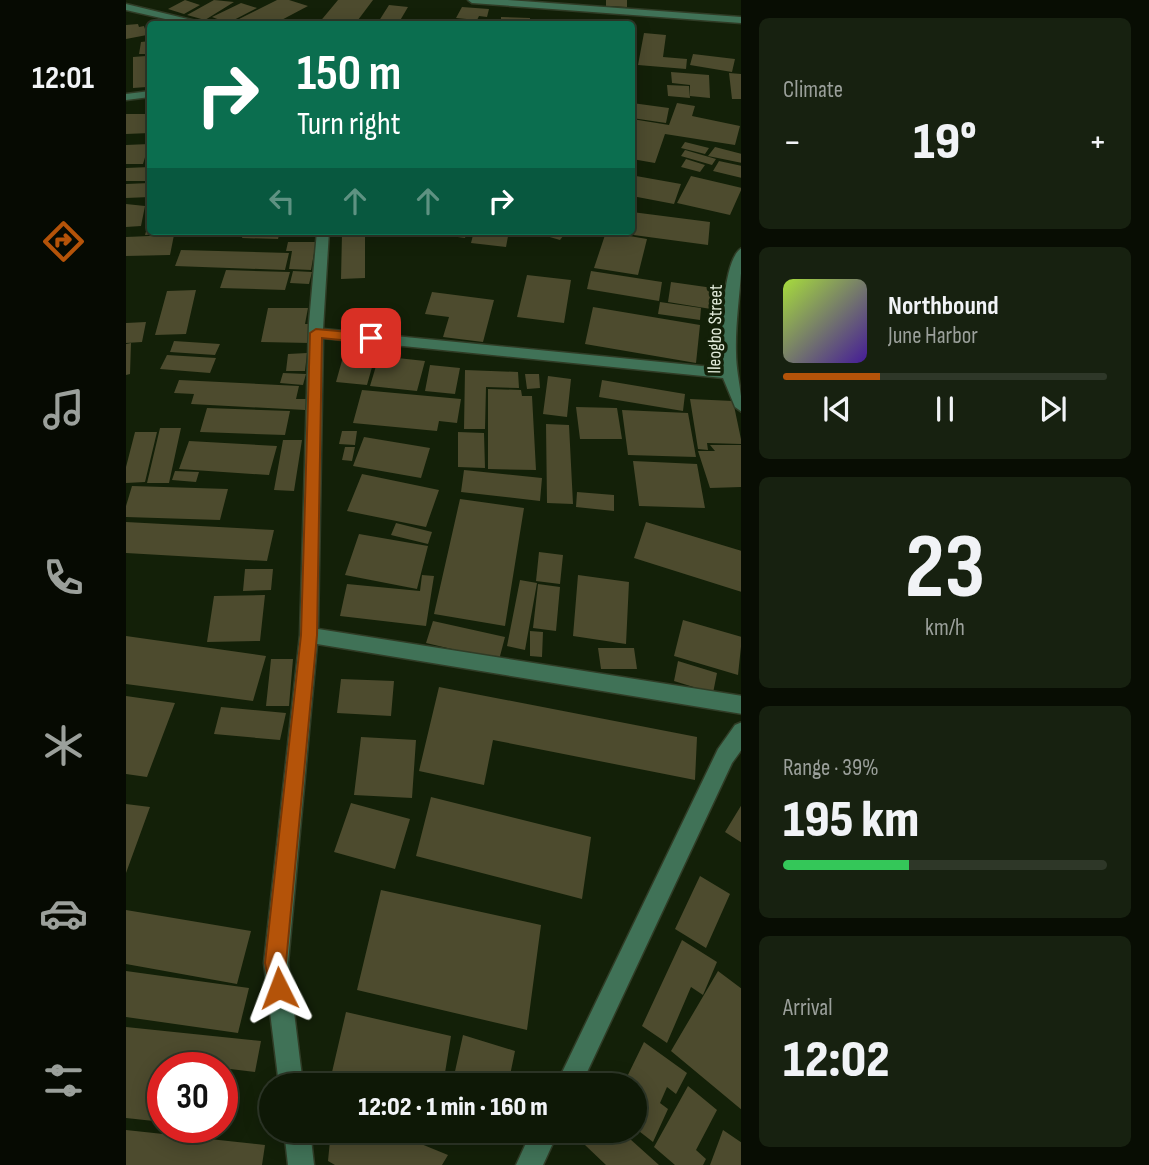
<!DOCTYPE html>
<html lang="en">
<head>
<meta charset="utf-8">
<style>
	:root { --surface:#0e1806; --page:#172110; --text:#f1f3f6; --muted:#9ba09b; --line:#2e3728; --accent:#b45309 }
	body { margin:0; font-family:"Sofia Sans Condensed",sans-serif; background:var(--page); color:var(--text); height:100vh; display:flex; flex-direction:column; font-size:26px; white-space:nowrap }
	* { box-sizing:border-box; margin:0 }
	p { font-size:23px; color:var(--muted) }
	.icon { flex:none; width:38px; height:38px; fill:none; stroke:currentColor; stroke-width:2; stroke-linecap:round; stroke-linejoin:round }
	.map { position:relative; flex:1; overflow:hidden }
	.side { display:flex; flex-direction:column; gap:18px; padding:18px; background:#080d03; width:408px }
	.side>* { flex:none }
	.banner { position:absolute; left:21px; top:21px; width:488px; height:214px; border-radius:7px; box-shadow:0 4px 18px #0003,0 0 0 2px var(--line); background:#0b6e4f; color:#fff; overflow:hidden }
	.speed { position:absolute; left:21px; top:1052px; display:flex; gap:14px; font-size:35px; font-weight:700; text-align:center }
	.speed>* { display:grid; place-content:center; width:91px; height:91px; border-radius:50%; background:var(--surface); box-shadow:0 4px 18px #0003,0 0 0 2px var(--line); line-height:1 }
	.speed .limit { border:10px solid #d22; background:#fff; color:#111 }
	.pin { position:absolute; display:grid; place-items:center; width:60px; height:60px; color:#fff; margin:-30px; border-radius:14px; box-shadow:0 4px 10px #0006 }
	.me { position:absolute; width:77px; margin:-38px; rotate:357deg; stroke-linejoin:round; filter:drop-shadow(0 0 5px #0008) }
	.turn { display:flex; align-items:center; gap:24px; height:147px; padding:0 35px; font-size:32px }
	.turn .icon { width:91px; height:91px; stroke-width:2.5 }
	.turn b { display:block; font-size:49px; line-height:60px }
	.lanes { display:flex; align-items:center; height:66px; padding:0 35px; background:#0003; justify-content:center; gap:35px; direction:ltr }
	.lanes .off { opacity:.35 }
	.big { font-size:52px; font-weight:800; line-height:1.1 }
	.side .card { flex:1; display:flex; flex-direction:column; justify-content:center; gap:10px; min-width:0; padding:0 24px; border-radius:10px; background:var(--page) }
	.side .dial { align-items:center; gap:0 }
	.dial b { font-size:91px; line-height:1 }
	.song { display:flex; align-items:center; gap:21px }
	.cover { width:84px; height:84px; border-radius:10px; background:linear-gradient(135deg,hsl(80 70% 55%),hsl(260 70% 35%)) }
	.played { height:7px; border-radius:4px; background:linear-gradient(90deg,var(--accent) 30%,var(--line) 30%) }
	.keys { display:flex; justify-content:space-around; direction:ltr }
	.heat { display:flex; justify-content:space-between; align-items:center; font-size:38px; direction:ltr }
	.charge { height:10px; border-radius:5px; background:linear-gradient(90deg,#34c759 39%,var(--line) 0) }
	.trip { position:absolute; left:133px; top:1073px; width:388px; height:70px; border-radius:35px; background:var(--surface); box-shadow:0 4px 18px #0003,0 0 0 2px var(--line); font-weight:800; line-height:70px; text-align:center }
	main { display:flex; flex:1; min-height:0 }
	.tab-bar { display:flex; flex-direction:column; width:126px; justify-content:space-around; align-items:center; background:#060a02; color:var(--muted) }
	.tab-bar .icon { width:49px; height:49px }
	.tab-bar .on { color:var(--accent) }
	.tab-bar b { font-size:32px; color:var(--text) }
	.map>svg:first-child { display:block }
	.building { fill:#4d4b2e }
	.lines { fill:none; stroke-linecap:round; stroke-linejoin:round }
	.street-casing { stroke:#303c26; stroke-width:3 }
	.street { fill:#407257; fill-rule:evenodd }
	.route { fill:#b45309; stroke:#753606; stroke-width:2 }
	.labels { text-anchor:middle; stroke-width:7; stroke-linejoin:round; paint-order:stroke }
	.far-street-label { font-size:19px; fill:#e2ebdb; stroke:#132008 }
</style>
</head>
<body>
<main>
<nav class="tab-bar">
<b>12:01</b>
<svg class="icon on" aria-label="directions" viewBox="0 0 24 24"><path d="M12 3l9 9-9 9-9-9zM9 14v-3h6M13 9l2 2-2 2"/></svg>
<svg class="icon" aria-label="music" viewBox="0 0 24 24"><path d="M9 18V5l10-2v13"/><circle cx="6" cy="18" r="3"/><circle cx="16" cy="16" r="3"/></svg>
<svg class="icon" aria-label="phone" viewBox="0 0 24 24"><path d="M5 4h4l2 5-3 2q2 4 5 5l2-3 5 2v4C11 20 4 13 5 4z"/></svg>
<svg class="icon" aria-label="climate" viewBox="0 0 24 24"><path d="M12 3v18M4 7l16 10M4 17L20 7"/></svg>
<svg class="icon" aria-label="car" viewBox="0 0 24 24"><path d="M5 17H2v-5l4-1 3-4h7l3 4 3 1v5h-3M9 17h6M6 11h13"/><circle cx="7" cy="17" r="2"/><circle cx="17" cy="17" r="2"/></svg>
<svg class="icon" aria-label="filters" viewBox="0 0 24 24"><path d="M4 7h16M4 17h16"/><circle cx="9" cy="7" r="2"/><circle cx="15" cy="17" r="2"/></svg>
</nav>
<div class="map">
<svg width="616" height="1165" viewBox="0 0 616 1165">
	<rect width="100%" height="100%" fill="#132008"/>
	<path class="building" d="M59,0L74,5L58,14L42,9Z
		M88,0L108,2L79,20L61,15Z
		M151,0H163L182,6L148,24H103Z
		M212,0H247L229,24H192Z
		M480,0H501V7L480,6Z
		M115,3L131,8L102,23L86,17Z
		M263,5L282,7L272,24H251Z
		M336,7L363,9L361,17L353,16L351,20L330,18Z
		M375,17L404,18V24H375Z
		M12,24L13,27L18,26L21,35L0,39V25Z
		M518,33L540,35L537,57L561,59L560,69L512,65Z
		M24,41V54H13L15,42Z
		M567,54L609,59L606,72L564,65Z
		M20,56L21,87L7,88V57Z
		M545,72L583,75L584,98L564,96V85L546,83Z
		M603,73L616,74V99H606Z
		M541,85L563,86L564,98L542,96Z
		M506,103L543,108L540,123L506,118Z
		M551,103L569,106L566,116L614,126L609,145L539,134L529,163L506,159V119L543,125Z
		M0,114H24V133L0,134Z
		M559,142L583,148L579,154L555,148Z
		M23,144L17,164H0V145Z
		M589,147L616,154V163L582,156Z
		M559,150L590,159L586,165L555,156Z
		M560,159L579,165L574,172L555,167Z
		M593,161L616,166V178L587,171Z
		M24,167V181H0V168Z
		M510,176L555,184L548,204L506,196Z
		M565,176L616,188L604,215L551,203Z
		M24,183V197L0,198V184Z
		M0,204L19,206L15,226L0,227Z
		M506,212L584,222L582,245L500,234V231H506Z
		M24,217V231H48V234L19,235Z
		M118,231H154L152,239L116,238Z
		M287,231H341L339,238Z
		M348,231H383L380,247L345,243Z
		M403,231H441L434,240Z
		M480,232L521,239L512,275L468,268Z
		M216,233H239V278L215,279Z
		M48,235L44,255L0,256V237Z
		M162,242H190L185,270L163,269L166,251H160Z
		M55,250L163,253L159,270L49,266Z
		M100,270L164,272L159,290L94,288Z
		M167,271L186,272L183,284L164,283Z
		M465,271L536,282L533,301L461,289Z
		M401,275L445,280L438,323L391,317Z
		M545,282L587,288L585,309L542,302Z
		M70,290L60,334L29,335L41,291Z
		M306,292L368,300L357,342L317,337L323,317L299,314Z
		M534,302L575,308L574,320L532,314Z
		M467,307L574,325L570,363L459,344Z
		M142,308H182L179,324H187L184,343L135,342Z
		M20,322L16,342L0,343V323Z
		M48,341L94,344L89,355L44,352Z
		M5,343L4,374L0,375V344Z
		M181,353L179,371H160L162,354Z
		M41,355L90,358L84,373L34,369Z
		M253,356L299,361L291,391L244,386Z
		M217,357L248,360L241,385L210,382Z
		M304,365L334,368L329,394L299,391Z
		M339,370L392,372L393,388L360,387L359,429H338Z
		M157,373L180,374L177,385L154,383Z
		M399,374H413L414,388L401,389Z
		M422,376L445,379L441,417L417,414Z
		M53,380L173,386L170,399H181L179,410L65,404L68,394L48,393Z
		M476,380L559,394L557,411L473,397Z
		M362,389L395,390L396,396H406L410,470L362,469Z
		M236,390L335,399L331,423L313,421L311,431L227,423Z
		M564,399L607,401L616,444L581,443L582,450L572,449Z
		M450,407L491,408L496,439H454Z
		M81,408L164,411L159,435L74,432Z
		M496,410L562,413L570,457L502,455Z
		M420,424L443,425L447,504L421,503Z
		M34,428H55L43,483H21Z
		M216,431H231L229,445L213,444Z
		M9,432H31L19,482L0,483V467Z
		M332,432L358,433L359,468L332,467Z
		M238,437L304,448L295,478L227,466Z
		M157,440H176L168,491L148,490Z
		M63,441L151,446L143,475L53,469Z
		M584,445H616V487L584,488L572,451H589Z
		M219,447H229L226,461L216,460Z
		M507,461L571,464L579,508L513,506Z
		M338,470L416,478L414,501L335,492Z
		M49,471L73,472L70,482L46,480Z
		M236,474L313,490L300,527L221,511Z
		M6,486L102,489L94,520L0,517V506Z
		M451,492L488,495V511L450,507Z
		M334,499L398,508L379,626L308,614Z
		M0,522L148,530L141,561L0,553Z
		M520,522L616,551V592L508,558Z
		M270,523L306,532L302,544L265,535Z
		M233,534L302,546L291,589L219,575Z
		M413,552L437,555L434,584L410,581Z
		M119,569H147L145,590L117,591Z
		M296,575L308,576L300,626L214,616L221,584L294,591Z
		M452,575L503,582L500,644L447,636Z
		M394,580L411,583L399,650L381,646Z
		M412,584L434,587L430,631L407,628Z
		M139,595L134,641L81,642L88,596Z
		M557,620L616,637L612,675L548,656Z
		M307,621L379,637L373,660L300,643Z
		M404,631L417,632L416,657L404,656Z
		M0,636L140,656L127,701L0,684Z
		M472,648H508L511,669H475Z
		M145,659H167L163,706H140Z
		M552,661L591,673L587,693L548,681Z
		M215,679L268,681L265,716L211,713Z
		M313,687L571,737L569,780L367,740L358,785L293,771Z
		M0,696L49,703L21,777L0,774Z
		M95,707L160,713L154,740L88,734Z
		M235,737L290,740L286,798L228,795Z
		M305,797L465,837L456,899L290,856Z
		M225,803L284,819L269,869L208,852Z
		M0,804L24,807L0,873Z
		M616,804V843L599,832Z
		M574,876L604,894L580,948L549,929Z
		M255,890L415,925L401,1030L231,990Z
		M0,910L125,931L111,984L0,964Z
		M556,940L591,962L577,995L565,987L541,1043L516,1026Z
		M0,971L123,988L112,1033L0,1017Z
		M592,971L616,989V1110L545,1051Z
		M220,1012L325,1036L317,1085H203Z
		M0,1027L135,1041L129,1072L96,1068H37V1122L0,1118Z
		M337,1035L389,1051L382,1085H326Z
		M518,1042L561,1073L550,1094L541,1087L534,1103L542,1109L527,1142L509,1128V1085H497Z
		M562,1086L591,1110L570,1150L580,1159L577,1165H549L528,1147Z
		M0,1130L139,1145L136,1165H0Z
		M205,1130H261L322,1155L316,1165H209L202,1161Z
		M468,1130H494L533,1165H480L459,1145Z
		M597,1130L616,1143V1165H584Z"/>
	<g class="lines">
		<g class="street-casing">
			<path id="street" d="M342,0H382L616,17V23L346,3Z
				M0,4L74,22L76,24H61L0,10Z
				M24,91V97L0,100V94Z
				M191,231H203L197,329L596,368C595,346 595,259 616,248C616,283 609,318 610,352C610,373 616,391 616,412L609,407L597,378L197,338L192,629L616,696V714L191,644L162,963L177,1085H153L138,963L174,635L183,323Z
				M616,722V749L606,763L455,1085H430L592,749L609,725Z
				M158,1130H184L188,1165H162Z
				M406,1130H433L417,1165H390Z"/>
		</g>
		<use href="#street" class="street"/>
	</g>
	<path class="route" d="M190,329L245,334L252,338L245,343L196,338L191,635L160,963L163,988L160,995L153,998L145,995L139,963L175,635L184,333Z"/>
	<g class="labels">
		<g class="far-street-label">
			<text transform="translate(588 329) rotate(-89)" y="7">Ileogbo Street</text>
		</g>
	</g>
</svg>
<div class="speed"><div class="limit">30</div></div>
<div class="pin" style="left:245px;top:338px;background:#d93025"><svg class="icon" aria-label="arrive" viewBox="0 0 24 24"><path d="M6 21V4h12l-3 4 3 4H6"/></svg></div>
<svg class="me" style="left:153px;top:988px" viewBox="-20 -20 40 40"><path d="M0-17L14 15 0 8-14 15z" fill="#b45309" stroke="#fff" stroke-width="4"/></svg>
<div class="trip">12:02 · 1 min · 160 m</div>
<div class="banner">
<div class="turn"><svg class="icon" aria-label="right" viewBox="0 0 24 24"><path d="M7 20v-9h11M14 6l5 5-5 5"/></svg><div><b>150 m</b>Turn right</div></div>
<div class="lanes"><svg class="icon off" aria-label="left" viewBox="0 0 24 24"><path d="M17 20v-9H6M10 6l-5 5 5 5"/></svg><svg class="icon off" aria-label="ahead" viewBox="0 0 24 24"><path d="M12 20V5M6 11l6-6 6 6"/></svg><svg class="icon off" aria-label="ahead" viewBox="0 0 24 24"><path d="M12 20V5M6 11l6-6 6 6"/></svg><svg class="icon" aria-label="right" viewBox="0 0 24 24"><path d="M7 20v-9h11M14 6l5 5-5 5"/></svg></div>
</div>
</div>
<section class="side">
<div class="card"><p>Climate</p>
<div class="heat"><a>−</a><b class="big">19°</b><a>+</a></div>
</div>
<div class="card">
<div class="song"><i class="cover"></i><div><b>Northbound</b><p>June Harbor</p></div></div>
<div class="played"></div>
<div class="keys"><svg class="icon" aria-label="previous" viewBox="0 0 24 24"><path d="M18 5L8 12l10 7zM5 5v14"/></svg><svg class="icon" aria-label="pause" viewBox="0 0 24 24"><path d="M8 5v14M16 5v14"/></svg><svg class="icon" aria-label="next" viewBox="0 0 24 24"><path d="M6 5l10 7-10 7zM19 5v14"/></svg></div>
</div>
<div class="card dial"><b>23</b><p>km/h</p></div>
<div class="card"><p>Range · 39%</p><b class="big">195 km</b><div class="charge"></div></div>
<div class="card"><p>Arrival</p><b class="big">12:02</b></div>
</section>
</main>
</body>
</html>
